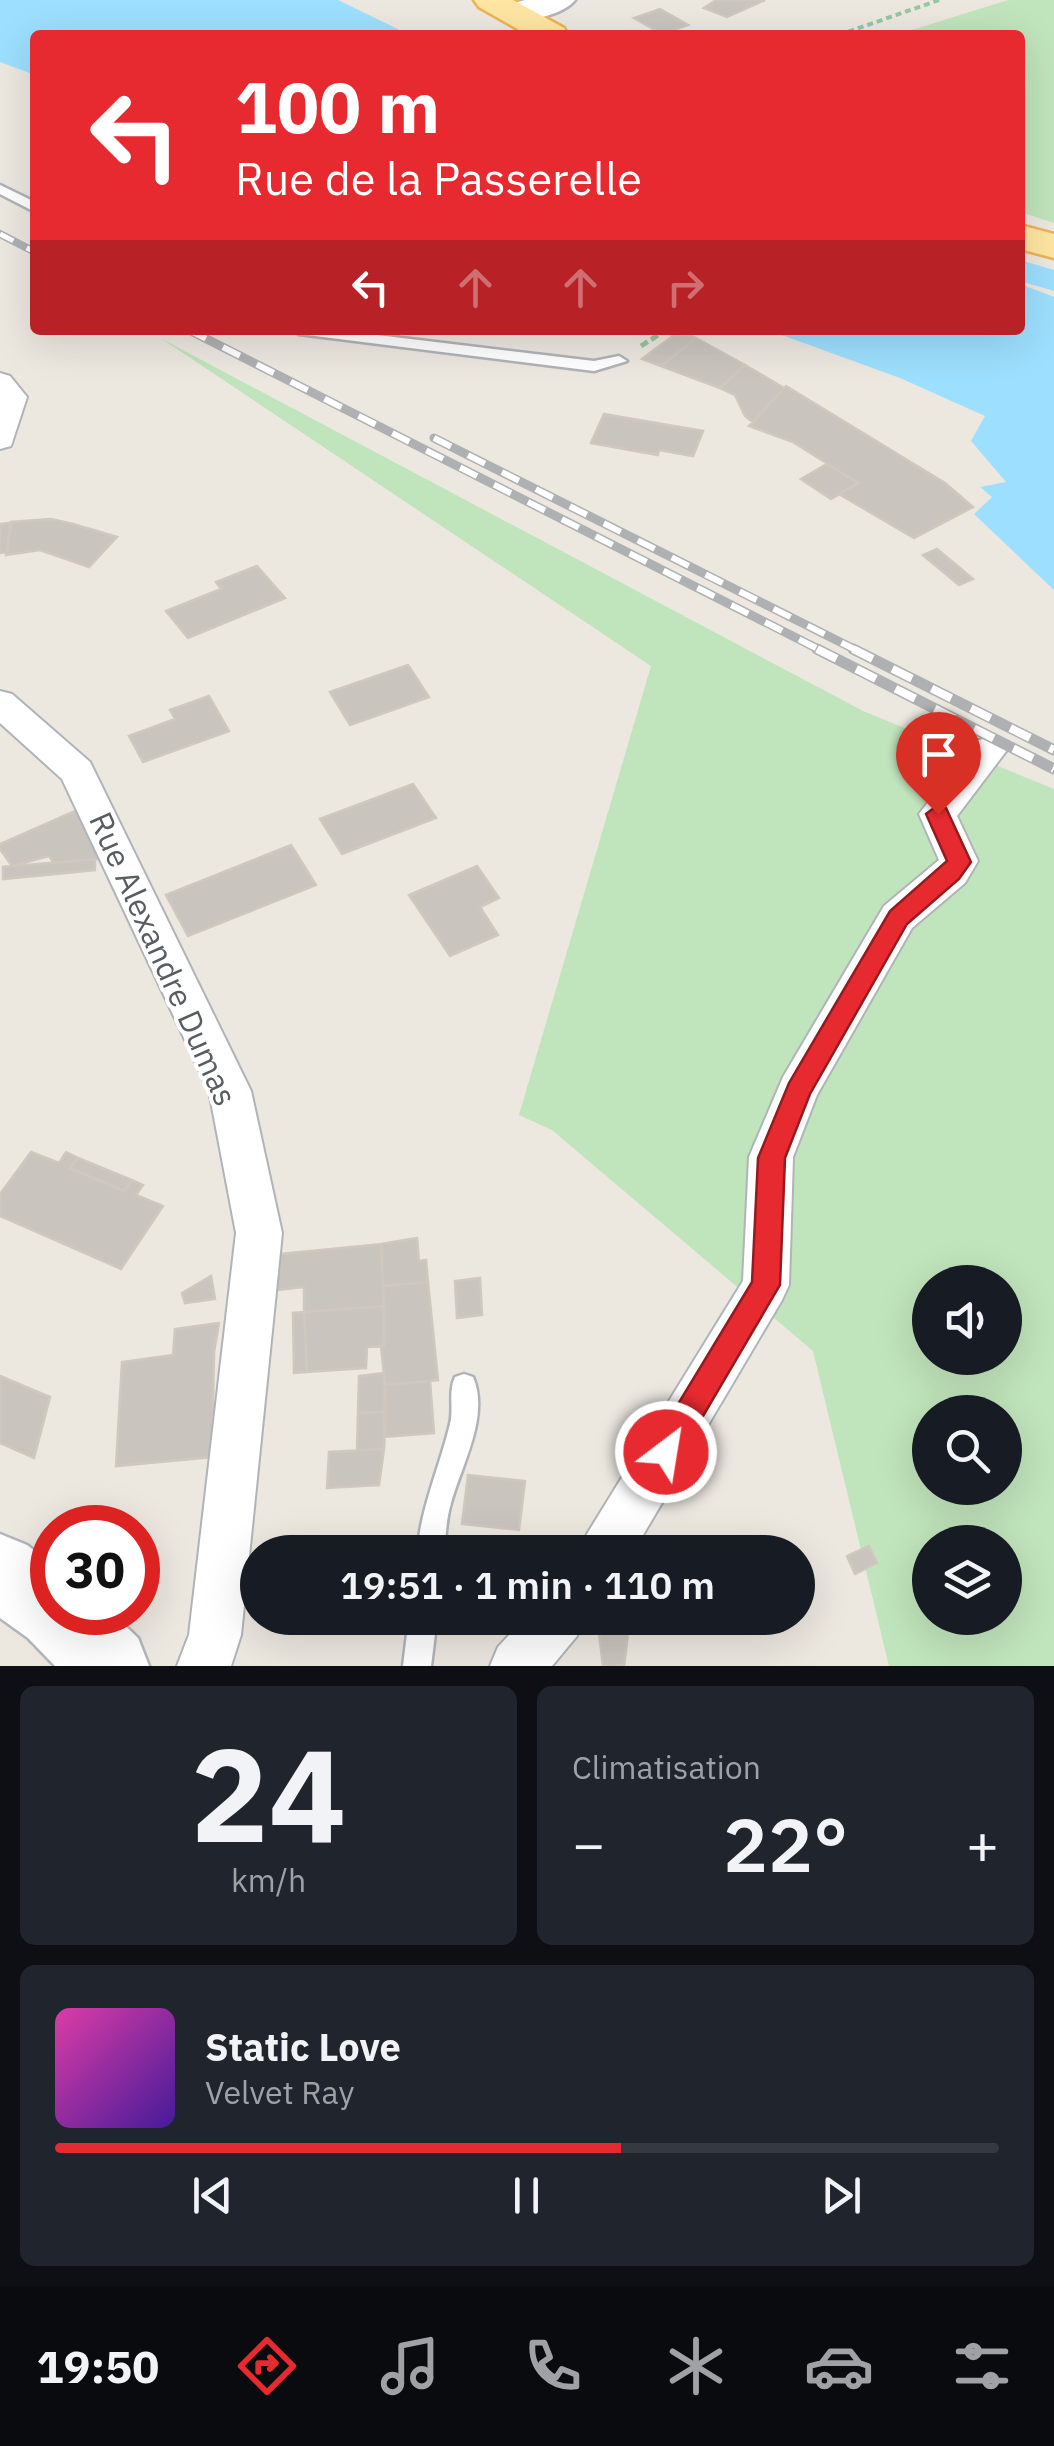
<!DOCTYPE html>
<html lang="fr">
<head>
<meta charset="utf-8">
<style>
	:root { --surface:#171b24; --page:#20242c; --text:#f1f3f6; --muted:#9ea1a6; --line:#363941; --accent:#e72a30 }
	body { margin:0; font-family:"IBM Plex Sans",sans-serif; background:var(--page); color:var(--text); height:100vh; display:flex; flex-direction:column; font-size:38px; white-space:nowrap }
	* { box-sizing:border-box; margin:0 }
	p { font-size:32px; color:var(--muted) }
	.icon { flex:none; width:55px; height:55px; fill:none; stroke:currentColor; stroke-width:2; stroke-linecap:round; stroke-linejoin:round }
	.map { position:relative; height:1666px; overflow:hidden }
	.side { display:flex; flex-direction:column; gap:20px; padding:20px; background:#0d0f14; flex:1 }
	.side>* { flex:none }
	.top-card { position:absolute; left:30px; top:30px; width:995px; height:305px; border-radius:10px; box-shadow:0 10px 40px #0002; background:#e72a30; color:#fff; overflow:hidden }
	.controls { position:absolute; left:912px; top:1265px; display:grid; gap:20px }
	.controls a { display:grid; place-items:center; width:110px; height:110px; border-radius:50%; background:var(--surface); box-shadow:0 10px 40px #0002; font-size:50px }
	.speed { position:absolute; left:30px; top:1505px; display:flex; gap:20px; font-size:50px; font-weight:700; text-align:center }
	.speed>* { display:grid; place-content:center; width:130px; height:130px; border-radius:50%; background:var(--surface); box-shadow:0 10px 40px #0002; line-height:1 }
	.speed .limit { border:15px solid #d22; background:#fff; color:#111 }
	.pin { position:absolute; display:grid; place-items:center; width:85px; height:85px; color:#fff; margin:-102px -42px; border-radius:50% 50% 50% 0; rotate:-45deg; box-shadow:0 0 10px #0007 }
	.pin .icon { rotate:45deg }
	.me { position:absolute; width:110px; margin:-55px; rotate:31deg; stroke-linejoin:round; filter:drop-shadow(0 0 8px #0008) }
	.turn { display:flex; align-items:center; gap:35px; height:210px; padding:0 40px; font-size:45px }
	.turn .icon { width:130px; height:130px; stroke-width:2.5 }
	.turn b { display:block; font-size:70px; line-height:85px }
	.lanes { display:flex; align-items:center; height:95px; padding:0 40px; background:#0003; justify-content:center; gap:50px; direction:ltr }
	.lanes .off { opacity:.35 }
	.big { font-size:75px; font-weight:600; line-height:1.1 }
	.side .widget { flex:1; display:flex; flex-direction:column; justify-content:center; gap:15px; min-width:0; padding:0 35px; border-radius:15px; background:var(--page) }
	.side .dial { align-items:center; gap:0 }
	.dial b { font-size:130px; line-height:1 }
	.song { display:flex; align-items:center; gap:30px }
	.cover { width:120px; height:120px; border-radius:15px; background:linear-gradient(135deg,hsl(320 70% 55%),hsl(260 70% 35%)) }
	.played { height:10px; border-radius:5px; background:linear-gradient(90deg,var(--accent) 60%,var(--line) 60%) }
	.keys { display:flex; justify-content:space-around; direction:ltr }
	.heat { display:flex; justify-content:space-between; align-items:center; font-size:55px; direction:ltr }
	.side .tiles { flex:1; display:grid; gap:20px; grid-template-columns:1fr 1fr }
	.widget:last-child { grid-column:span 2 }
	.trip { position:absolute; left:240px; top:1535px; width:575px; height:100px; border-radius:50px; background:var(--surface); box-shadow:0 10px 40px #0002; font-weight:600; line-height:100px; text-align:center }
	.tabs { display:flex; height:160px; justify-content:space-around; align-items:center; background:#090b0e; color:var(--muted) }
	.tabs .icon { width:70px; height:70px }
	.tabs .active { color:var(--accent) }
	.tabs b { font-size:45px; color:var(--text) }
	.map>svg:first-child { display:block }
	.green { fill:#c0e4bb; fill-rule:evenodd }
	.water { fill:#9ddffe }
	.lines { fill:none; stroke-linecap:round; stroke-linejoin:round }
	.canal { fill:#9ddffe; fill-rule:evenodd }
	.building { fill:#c9c4be; stroke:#d0c8be; stroke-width:2.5 }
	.service-casing { stroke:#b0b4b8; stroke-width:5 }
	.minor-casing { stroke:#b0b4b8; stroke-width:4 }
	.secondary-casing { stroke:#b1b6bb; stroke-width:5 }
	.primary-casing { stroke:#efb355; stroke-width:5 }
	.path-far1 { stroke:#96c79f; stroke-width:4; stroke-dasharray:6 4; stroke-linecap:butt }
	.path { stroke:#96c79f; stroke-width:5; stroke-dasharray:8 4; stroke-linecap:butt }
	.service { fill:#fff; fill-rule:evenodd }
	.minor { fill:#fff; fill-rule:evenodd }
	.secondary { fill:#fff; fill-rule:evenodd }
	.primary { fill:#fee5a2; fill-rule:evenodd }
	.rail-far2-casing { stroke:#afb0b1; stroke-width:8 }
	.rail-far1-casing { stroke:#afb0b1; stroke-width:9 }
	.rail-casing { stroke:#afb0b1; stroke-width:11 }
	.rail-far2 { stroke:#fff; stroke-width:5; stroke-dasharray:15; stroke-linecap:butt }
	.rail-far1 { stroke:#fff; stroke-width:6; stroke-dasharray:19; stroke-linecap:butt }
	.rail { stroke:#fff; stroke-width:8; stroke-dasharray:22; stroke-linecap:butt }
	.route { fill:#e72a30; stroke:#961b1f; stroke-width:2.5 }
	.labels { text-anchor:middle; stroke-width:8; stroke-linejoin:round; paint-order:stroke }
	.street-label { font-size:32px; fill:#585d61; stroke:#fff }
</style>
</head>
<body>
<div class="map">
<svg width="1054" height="1666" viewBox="0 0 1054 1666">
	<rect width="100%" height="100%" fill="#ece7df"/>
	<path class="green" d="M1008,0H1054V223L1020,212V35H896Z
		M162,339L863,711L1054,789V1666H889L813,1351L552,1130L519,1115L651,666ZM930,1282H1005V1358H930ZM930,1412H1005V1488H930ZM930,1542H1005V1618H930Z"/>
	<path class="water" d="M0,0H338L410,35H35V75L0,62Z
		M1020,284L1054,297V590L974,514L992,497L980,487L1006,482L971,441L985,416L900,378L768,330H1020Z"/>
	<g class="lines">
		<path class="canal" d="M1020,260L1054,270V291L1020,281Z"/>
	</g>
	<path class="building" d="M716,0H765L727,17L704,8Z
		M660,9L688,25L662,34L634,18Z
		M681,330L696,338L661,366L642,359Z
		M696,338L745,365L720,388L661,366Z
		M745,365L784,388L753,422L745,416L735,395L720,388Z
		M786,386L945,483L973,507L914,538L839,494L858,483L793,442L749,426Z
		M604,414L703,431L693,456L659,450L658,455L591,443Z
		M827,464L858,483L831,499L801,479Z
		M51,519L73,524L117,537L89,567L40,550L6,555L11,522Z
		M11,523L7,552L0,553V524Z
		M937,549L973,579L959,585L923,555Z
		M257,566L285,598L188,638L166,611L221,589L216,582Z
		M408,665L429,697L350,725L330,692Z
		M209,696L229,731L143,762L129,736L175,719L170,710Z
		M413,784L436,818L342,854L320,819Z
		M75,811L108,858L54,863L49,856L12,866L0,849V844Z
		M291,845L316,885L188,936L166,895Z
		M95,859V870L3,879V867Z
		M477,866L499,898L480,907L498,935L450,956L409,895Z
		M31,1152L59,1163L66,1152L78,1158L70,1168L124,1191L132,1180L143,1185L136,1195L163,1206L121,1269L0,1216V1194Z
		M78,1158L132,1180L124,1191L70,1168Z
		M417,1238L419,1261L426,1260L428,1282L383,1286L381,1244Z
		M381,1244L384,1306L304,1312V1287L277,1290L281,1254Z
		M211,1276L215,1299L185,1303L182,1293Z
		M480,1278L482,1315L457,1318L455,1281Z
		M428,1282L438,1380L385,1385L381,1346H384L383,1286Z
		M384,1306V1346L367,1347L366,1368L307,1372L304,1312Z
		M304,1312L307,1372L294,1373L293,1313Z
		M219,1323L214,1352L212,1457L116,1466L122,1362L173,1355L175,1329Z
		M384,1373L386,1412L358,1413L359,1376Z
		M0,1376L50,1397L34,1458L0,1443Z
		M430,1381L434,1433L384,1437L385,1385Z
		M386,1412L384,1449L357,1450L358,1413Z
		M384,1449L379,1485L327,1488L329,1452Z
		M468,1475L525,1481L519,1530L462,1524Z
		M869,1546L877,1563L855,1574L847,1556Z
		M597,1618H630L624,1666H603Z"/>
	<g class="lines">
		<g class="service-casing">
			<path id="service" d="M0,185L35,202V212L0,194Z
				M292,330H336L594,361L619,356L627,361L594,371L299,334Z
				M464,1374L473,1377C490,1416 461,1466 451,1503C446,1519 446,1536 444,1552H417C422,1504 439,1469 450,1424C454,1408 448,1392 455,1377Z
				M409,1618H437L431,1666H403Z"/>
		</g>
		<g class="minor-casing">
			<path id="minor" d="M0,373L10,376L27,397L11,446L0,449Z
				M0,691L12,694L90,762L251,1091L282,1233L241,1635L231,1666H177L189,1635L236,1233L209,1091L62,779L0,723Z
				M989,737L1002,741L1007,750L957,816L978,861L965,883L912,928L817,1095L793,1157L789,1285L782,1300L633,1552H580L587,1534L743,1281L749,1157L783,1077L884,906L939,860L919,814L976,741Z
				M525,1618H585L577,1636L552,1666H490L498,1647Z"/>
		</g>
		<g class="secondary-casing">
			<path id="secondary" d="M525,0H575C564,15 522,24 504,20L499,13L504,6Z
				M0,1534L27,1545L52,1564V1612H111L138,1638L149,1666H55L28,1638L0,1618Z"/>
		</g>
		<g class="primary-casing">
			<path id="primary" d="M474,0H513L564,28L568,35H528L479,7Z
				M1020,225L1054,234V258L1020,249Z"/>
		</g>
		<path class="path-far1" d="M839,35L939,0"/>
		<path class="path" d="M641,346L666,330"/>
		<use href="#service" class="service"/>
		<use href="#minor" class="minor"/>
		<use href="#secondary" class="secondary"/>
		<use href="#primary" class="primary"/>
		<g class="rail-far2-casing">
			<path id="rail-far2" d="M0,234L35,252"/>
		</g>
		<g class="rail-far1-casing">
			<path id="rail-far1" d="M189,330L822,651
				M434,438L858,651"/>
		</g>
		<g class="rail-casing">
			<path id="rail" d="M817,649L1054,769
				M853,649L1054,750"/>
		</g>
		<use href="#rail-far2" class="rail-far2"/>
		<use href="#rail-far1" class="rail-far1"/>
		<use href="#rail" class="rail"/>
	</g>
	<path class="route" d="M938,805L946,808L971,862L959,879L907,924L810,1094L785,1158L780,1285L676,1462L666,1467L655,1462L651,1452L655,1442L752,1282L758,1158L789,1083L890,911L947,861L926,814Z"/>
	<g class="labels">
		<g class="street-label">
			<text transform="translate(163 959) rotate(66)" y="11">Rue Alexandre Dumas</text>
		</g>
	</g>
</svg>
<div class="controls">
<a><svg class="icon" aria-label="sound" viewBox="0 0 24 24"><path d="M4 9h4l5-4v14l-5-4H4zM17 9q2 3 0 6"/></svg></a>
<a><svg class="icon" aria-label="search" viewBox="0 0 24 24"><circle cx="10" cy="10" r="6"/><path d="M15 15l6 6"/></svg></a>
<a><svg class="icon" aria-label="layers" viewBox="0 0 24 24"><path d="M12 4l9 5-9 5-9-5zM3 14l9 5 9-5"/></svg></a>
</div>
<div class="speed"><div class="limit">30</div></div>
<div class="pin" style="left:938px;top:814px;background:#d93025"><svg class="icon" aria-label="arrive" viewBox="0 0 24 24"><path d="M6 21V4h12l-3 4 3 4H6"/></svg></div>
<svg class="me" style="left:666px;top:1452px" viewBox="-20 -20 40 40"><circle r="17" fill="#e72a30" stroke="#fff" stroke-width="3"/><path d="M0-11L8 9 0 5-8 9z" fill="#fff"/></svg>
<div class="trip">19:51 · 1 min · 110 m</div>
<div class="top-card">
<div class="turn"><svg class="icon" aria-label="left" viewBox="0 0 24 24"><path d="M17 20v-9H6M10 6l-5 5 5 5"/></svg><div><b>100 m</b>Rue de la Passerelle</div></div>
<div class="lanes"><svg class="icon" aria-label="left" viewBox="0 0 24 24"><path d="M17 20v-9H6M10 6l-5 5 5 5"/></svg><svg class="icon off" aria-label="ahead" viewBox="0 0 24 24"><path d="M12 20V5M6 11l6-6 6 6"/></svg><svg class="icon off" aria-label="ahead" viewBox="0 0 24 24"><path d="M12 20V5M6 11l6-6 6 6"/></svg><svg class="icon off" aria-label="right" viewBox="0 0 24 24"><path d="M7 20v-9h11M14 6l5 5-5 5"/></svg></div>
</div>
</div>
<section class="side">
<div class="tiles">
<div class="widget dial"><b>24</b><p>km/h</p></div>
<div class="widget"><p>Climatisation</p>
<div class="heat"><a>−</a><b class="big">22°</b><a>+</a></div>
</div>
<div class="widget">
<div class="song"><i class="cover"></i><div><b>Static Love</b><p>Velvet Ray</p></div></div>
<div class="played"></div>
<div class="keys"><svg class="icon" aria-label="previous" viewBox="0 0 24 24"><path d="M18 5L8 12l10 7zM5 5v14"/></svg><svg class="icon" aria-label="pause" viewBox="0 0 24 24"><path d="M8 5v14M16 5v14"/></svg><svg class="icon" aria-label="next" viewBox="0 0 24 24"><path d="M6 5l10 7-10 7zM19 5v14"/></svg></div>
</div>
</div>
</section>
<nav class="tabs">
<b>19:50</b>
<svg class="icon active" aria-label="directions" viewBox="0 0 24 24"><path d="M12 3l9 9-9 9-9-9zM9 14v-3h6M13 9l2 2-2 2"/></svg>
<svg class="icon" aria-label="music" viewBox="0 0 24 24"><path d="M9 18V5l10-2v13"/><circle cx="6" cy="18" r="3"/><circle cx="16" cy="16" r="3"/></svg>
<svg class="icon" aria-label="phone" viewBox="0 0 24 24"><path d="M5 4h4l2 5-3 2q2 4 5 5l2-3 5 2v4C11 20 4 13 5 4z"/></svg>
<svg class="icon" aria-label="climate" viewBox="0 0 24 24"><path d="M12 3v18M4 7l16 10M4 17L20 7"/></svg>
<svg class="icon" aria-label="car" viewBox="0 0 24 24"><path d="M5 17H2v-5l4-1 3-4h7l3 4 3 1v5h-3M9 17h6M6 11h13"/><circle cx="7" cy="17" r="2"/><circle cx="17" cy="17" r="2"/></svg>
<svg class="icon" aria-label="filters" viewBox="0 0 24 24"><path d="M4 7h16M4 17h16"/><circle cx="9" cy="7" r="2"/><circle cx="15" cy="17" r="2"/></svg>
</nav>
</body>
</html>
